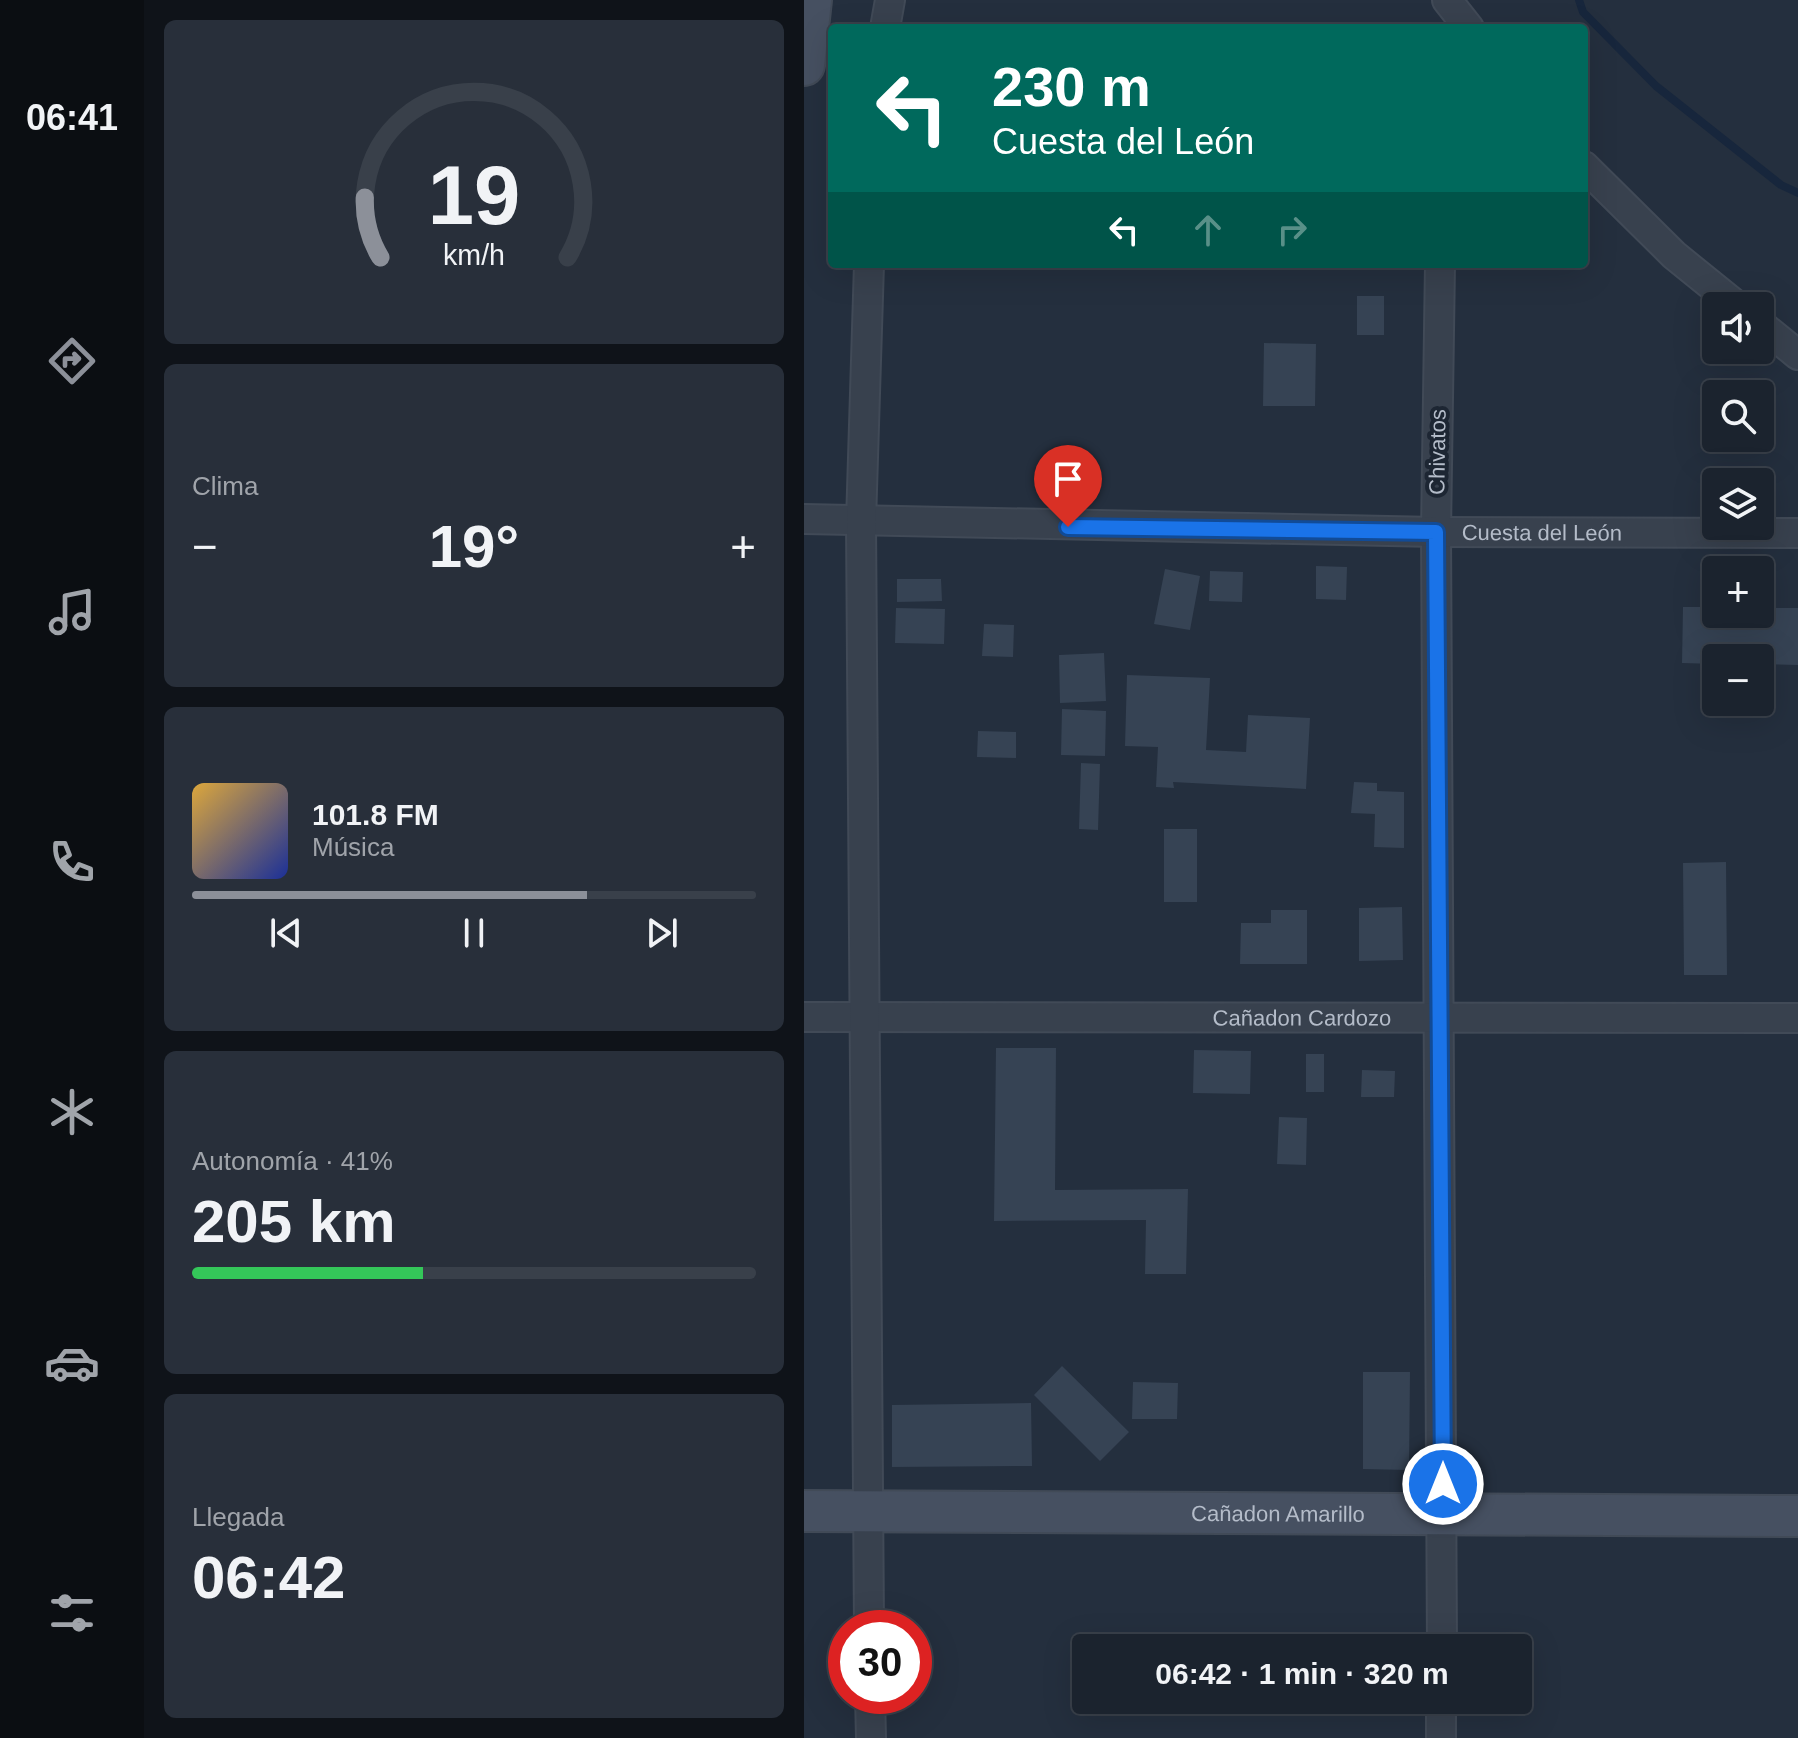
<!DOCTYPE html>
<html lang="es">
<head>
<meta charset="utf-8">
<style>
	:root { --surface:#1b232e; --page:#282f3a; --text:#f1f3f6; --muted:#a0a4aa; --line:#39404a; --accent:#8c9099 }
	body { margin:0; font-family:Arial,sans-serif; background:var(--page); color:var(--text); height:100vh; display:flex; flex-direction:column; font-size:30px; white-space:nowrap }
	* { box-sizing:border-box; margin:0 }
	p { font-size:26px; color:var(--muted) }
	.icon { flex:none; width:44px; height:44px; fill:none; stroke:currentColor; stroke-width:2; stroke-linecap:round; stroke-linejoin:round }
	.map { position:relative; flex:1; overflow:hidden }
	.sheet { display:flex; flex-direction:column; gap:20px; padding:20px; background:#0f1319; width:660px }
	.sheet>* { flex:none }
	.guide { position:absolute; left:24px; top:24px; width:760px; height:244px; border-radius:8px; box-shadow:0 8px 32px #0002,0 0 0 2px var(--line); background:#00695c; color:#fff; overflow:hidden }
	.buttons { position:absolute; left:898px; top:292px; display:grid; gap:16px }
	.buttons a { display:grid; place-items:center; width:72px; height:72px; border-radius:8px; background:var(--surface); box-shadow:0 8px 32px #0002,0 0 0 2px var(--line); font-size:40px }
	.speed { position:absolute; left:24px; top:1610px; display:flex; gap:16px; font-size:40px; font-weight:700; text-align:center }
	.speed>* { display:grid; place-content:center; width:104px; height:104px; border-radius:50%; background:var(--surface); box-shadow:0 8px 32px #0002,0 0 0 2px var(--line); line-height:1 }
	.speed .limit { border:12px solid #d22; background:#fff; color:#111 }
	.pin { position:absolute; display:grid; place-items:center; width:68px; height:68px; color:#fff; margin:-82px -34px; border-radius:50% 50% 50% 0; rotate:-45deg; box-shadow:0 0 8px #0007 }
	.pin .icon { rotate:45deg }
	.me { position:absolute; width:88px; margin:-44px; rotate:0deg; stroke-linejoin:round; filter:drop-shadow(0 0 6px #0008) }
	.turn { display:flex; align-items:center; gap:28px; height:168px; padding:0 32px; font-size:36px }
	.turn .icon { width:104px; height:104px; stroke-width:2.5 }
	.turn b { display:block; font-size:56px; line-height:68px }
	.lanes { display:flex; align-items:center; height:76px; padding:0 32px; background:#0003; justify-content:center; gap:40px; direction:ltr }
	.lanes .off { opacity:.35 }
	.big { font-size:60px; font-weight:600; line-height:1.1 }
	.sheet .widget { flex:1; display:flex; flex-direction:column; justify-content:center; gap:12px; min-width:0; padding:0 28px; border-radius:12px; background:var(--page) }
	.sheet .dial { align-items:center; gap:0 }
	.dial svg { height:208px; overflow:visible; fill:none; stroke:var(--line); stroke-width:7; stroke-linecap:round; text-anchor:middle }
	.dial text { fill:var(--text); stroke:none }
	.song { display:flex; align-items:center; gap:24px }
	.cover { width:96px; height:96px; border-radius:12px; background:linear-gradient(135deg,hsl(40 70% 55%),hsl(230 70% 35%)) }
	.played { height:8px; border-radius:4px; background:linear-gradient(90deg,var(--accent) 70%,var(--line) 70%) }
	.keys { display:flex; justify-content:space-around; direction:ltr }
	.heat { display:flex; justify-content:space-between; align-items:center; font-size:44px; direction:ltr }
	.charge { height:12px; border-radius:6px; background:linear-gradient(90deg,#34c759 41%,var(--line) 0) }
	.trip { position:absolute; left:268px; top:1634px; width:460px; height:80px; border-radius:8px; background:var(--surface); box-shadow:0 8px 32px #0002,0 0 0 2px var(--line); font-weight:600; line-height:80px; text-align:center }
	main { display:flex; flex:1; min-height:0 }
	.menu { display:flex; flex-direction:column; width:144px; justify-content:space-around; align-items:center; background:#0b0e12; color:var(--muted) }
	.menu .icon { width:56px; height:56px }
	.menu .on { color:var(--accent) }
	.menu b { font-size:36px; color:var(--text) }
	.map>svg:first-child { display:block }
	.lines { fill:none; stroke-linecap:round; stroke-linejoin:round }
	.stream { stroke:#17263c; stroke-width:8 }
	.building { fill:#364354 }
	.street-casing { stroke:#414a57; stroke-width:32 }
	.secondary-casing { stroke:#414a57; stroke-width:44 }
	.street { stroke:#38414e; stroke-width:28 }
	.secondary { stroke:#465061; stroke-width:40 }
	.route-casing { stroke:#114b97; stroke-width:20 }
	.route { stroke:#1a73e8; stroke-width:14 }
	.labels { text-anchor:middle; stroke-width:8; stroke-linejoin:round; paint-order:stroke }
	.street-label { font-size:22px; fill:#b4bcc9; stroke:#1d2633 }
</style>
</head>
<body>
<main>
<nav class="menu">
<b>06:41</b>
<svg class="icon on" aria-label="directions" viewBox="0 0 24 24"><path d="M12 3l9 9-9 9-9-9zM9 14v-3h6M13 9l2 2-2 2"/></svg>
<svg class="icon" aria-label="music" viewBox="0 0 24 24"><path d="M9 18V5l10-2v13"/><circle cx="6" cy="18" r="3"/><circle cx="16" cy="16" r="3"/></svg>
<svg class="icon" aria-label="phone" viewBox="0 0 24 24"><path d="M5 4h4l2 5-3 2q2 4 5 5l2-3 5 2v4C11 20 4 13 5 4z"/></svg>
<svg class="icon" aria-label="climate" viewBox="0 0 24 24"><path d="M12 3v18M4 7l16 10M4 17L20 7"/></svg>
<svg class="icon" aria-label="car" viewBox="0 0 24 24"><path d="M5 17H2v-5l4-1 3-4h7l3 4 3 1v5h-3M9 17h6M6 11h13"/><circle cx="7" cy="17" r="2"/><circle cx="17" cy="17" r="2"/></svg>
<svg class="icon" aria-label="filters" viewBox="0 0 24 24"><path d="M4 7h16M4 17h16"/><circle cx="9" cy="7" r="2"/><circle cx="15" cy="17" r="2"/></svg>
</nav>
<section class="sheet">
<div class="widget dial"><svg viewBox="0 0 100 80">
<path d="M14 69A42 42 0 1 1 86 69"/>
<path d="M14 69A42 42 0 0 1 8 46" stroke="#8c9099"/>
<text x="50" y="56" font-size="32" font-weight="700">19</text>
<text x="50" y="72" font-size="11">km/h</text>
</svg></div>
<div class="widget"><p>Clima</p>
<div class="heat"><a>−</a><b class="big">19°</b><a>+</a></div>
</div>
<div class="widget">
<div class="song"><i class="cover"></i><div><b>101.8 FM</b><p>Música</p></div></div>
<div class="played"></div>
<div class="keys"><svg class="icon" aria-label="previous" viewBox="0 0 24 24"><path d="M18 5L8 12l10 7zM5 5v14"/></svg><svg class="icon" aria-label="pause" viewBox="0 0 24 24"><path d="M8 5v14M16 5v14"/></svg><svg class="icon" aria-label="next" viewBox="0 0 24 24"><path d="M6 5l10 7-10 7zM19 5v14"/></svg></div>
</div>
<div class="widget"><p>Autonomía · 41%</p><b class="big">205 km</b><div class="charge"></div></div>
<div class="widget"><p>Llegada</p><b class="big">06:42</b></div>
</section>
<div class="map">
<svg width="994" height="1738" viewBox="0 0 994 1738">
	<rect width="100%" height="100%" fill="#242f3e"/>
	<g class="lines">
		<path class="stream" d="M775,0L779,12L852,86L977,185L994,193"/>
	</g>
	<path class="building" d="M553,296H580V335H553Z
		M460,343L512,344L511,406H459Z
		M512,566L543,567L542,600L512,599Z
		M361,569L396,576L386,630L350,624Z
		M406,571L439,572L438,602L405,601Z
		M93,579H137L138,601L93,602Z
		M879,607H912V614H956V608H994V665L956,664V658H912V664L878,663Z
		M92,608L141,609L140,644L91,643Z
		M180,624L210,625L209,657L178,656Z
		M300,653L302,701L256,703L255,655Z
		M323,675L406,678L402,750L442,752L444,715L506,718L502,789L369,782L370,788L352,787L354,747L321,746Z
		M258,709L302,711L301,756L257,755Z
		M174,731L212,732V758L173,757Z
		M277,763L296,764L294,830L275,829Z
		M550,782L573,783V791L600,792V848L570,847L571,814L547,813Z
		M360,829H393V902H360Z
		M922,862L923,975H880L879,863Z
		M598,907L599,960L555,961V908Z
		M467,910H503V964H436L437,923H467Z
		M192,1048H252L251,1190L384,1189L382,1274H341L342,1220L190,1221Z
		M390,1050L447,1051L446,1094L389,1093Z
		M502,1054H520V1092H502Z
		M558,1070L591,1071L590,1097H557Z
		M475,1117L503,1118L502,1165L473,1164Z
		M258,1366L325,1432L296,1461L230,1395Z
		M559,1372H606L605,1470L559,1469Z
		M329,1382L374,1383L373,1419H328Z
		M227,1403L228,1466L88,1467V1405Z"/>
	<g class="lines">
		<g class="street-casing">
			<g id="street">
				<path d="M643,0L665,28"/>
				<path d="M81,28L86,0"/>
				<path d="M780,166L870,255L933,306"/>
				<path d="M636,264L632,532L638,1648"/>
				<path d="M956,324L994,355"/>
				<path id="s1" d="M0,519L632,532L994,533"/>
				<path id="s2" d="M0,1017L994,1018"/>
				<path d="M65,1628L57,522L65,264"/>
				<path d="M66,1696L67,1738"/>
				<path d="M637,1738V1700"/>
			</g>
		</g>
		<g class="secondary-casing">
			<g id="secondary">
				<path d="M0,65L7,0"/>
				<path id="s3" d="M0,1511L994,1516"/>
			</g>
		</g>
		<use href="#street" class="street"/>
		<use href="#secondary" class="secondary"/>
	</g>
	<g class="lines">
		<g class="route-casing">
			<path id="route" d="M264,527L632,532L639,1484"/>
		</g>
		<use href="#route" class="route"/>
	</g>
	<g class="labels">
		<g class="street-label">
			<text transform="translate(633 452) rotate(-89)" y="8">Chivatos</text>
			<text dy="8" stroke="none"><textPath href="#s1" startOffset="738">Cuesta del León</textPath></text>
			<text dy="8" stroke="none"><textPath href="#s2" startOffset="498">Cañadon Cardozo</textPath></text>
			<text dy="8" stroke="none"><textPath href="#s3" startOffset="474">Cañadon Amarillo</textPath></text>
		</g>
	</g>
</svg>
<div class="buttons">
<a><svg class="icon" aria-label="sound" viewBox="0 0 24 24"><path d="M4 9h4l5-4v14l-5-4H4zM17 9q2 3 0 6"/></svg></a>
<a><svg class="icon" aria-label="search" viewBox="0 0 24 24"><circle cx="10" cy="10" r="6"/><path d="M15 15l6 6"/></svg></a>
<a><svg class="icon" aria-label="layers" viewBox="0 0 24 24"><path d="M12 4l9 5-9 5-9-5zM3 14l9 5 9-5"/></svg></a>
<a>+</a>
<a>−</a>
</div>
<div class="speed"><div class="limit">30</div></div>
<div class="pin" style="left:264px;top:527px;background:#d93025"><svg class="icon" aria-label="arrive" viewBox="0 0 24 24"><path d="M6 21V4h12l-3 4 3 4H6"/></svg></div>
<svg class="me" style="left:639px;top:1484px" viewBox="-20 -20 40 40"><circle r="17" fill="#1a73e8" stroke="#fff" stroke-width="3"/><path d="M0-11L8 9 0 5-8 9z" fill="#fff"/></svg>
<div class="trip">06:42 · 1 min · 320 m</div>
<div class="guide">
<div class="turn"><svg class="icon" aria-label="left" viewBox="0 0 24 24"><path d="M17 20v-9H6M10 6l-5 5 5 5"/></svg><div><b>230 m</b>Cuesta del León</div></div>
<div class="lanes"><svg class="icon" aria-label="left" viewBox="0 0 24 24"><path d="M17 20v-9H6M10 6l-5 5 5 5"/></svg><svg class="icon off" aria-label="ahead" viewBox="0 0 24 24"><path d="M12 20V5M6 11l6-6 6 6"/></svg><svg class="icon off" aria-label="right" viewBox="0 0 24 24"><path d="M7 20v-9h11M14 6l5 5-5 5"/></svg></div>
</div>
</div>
</main>
</body>
</html>
